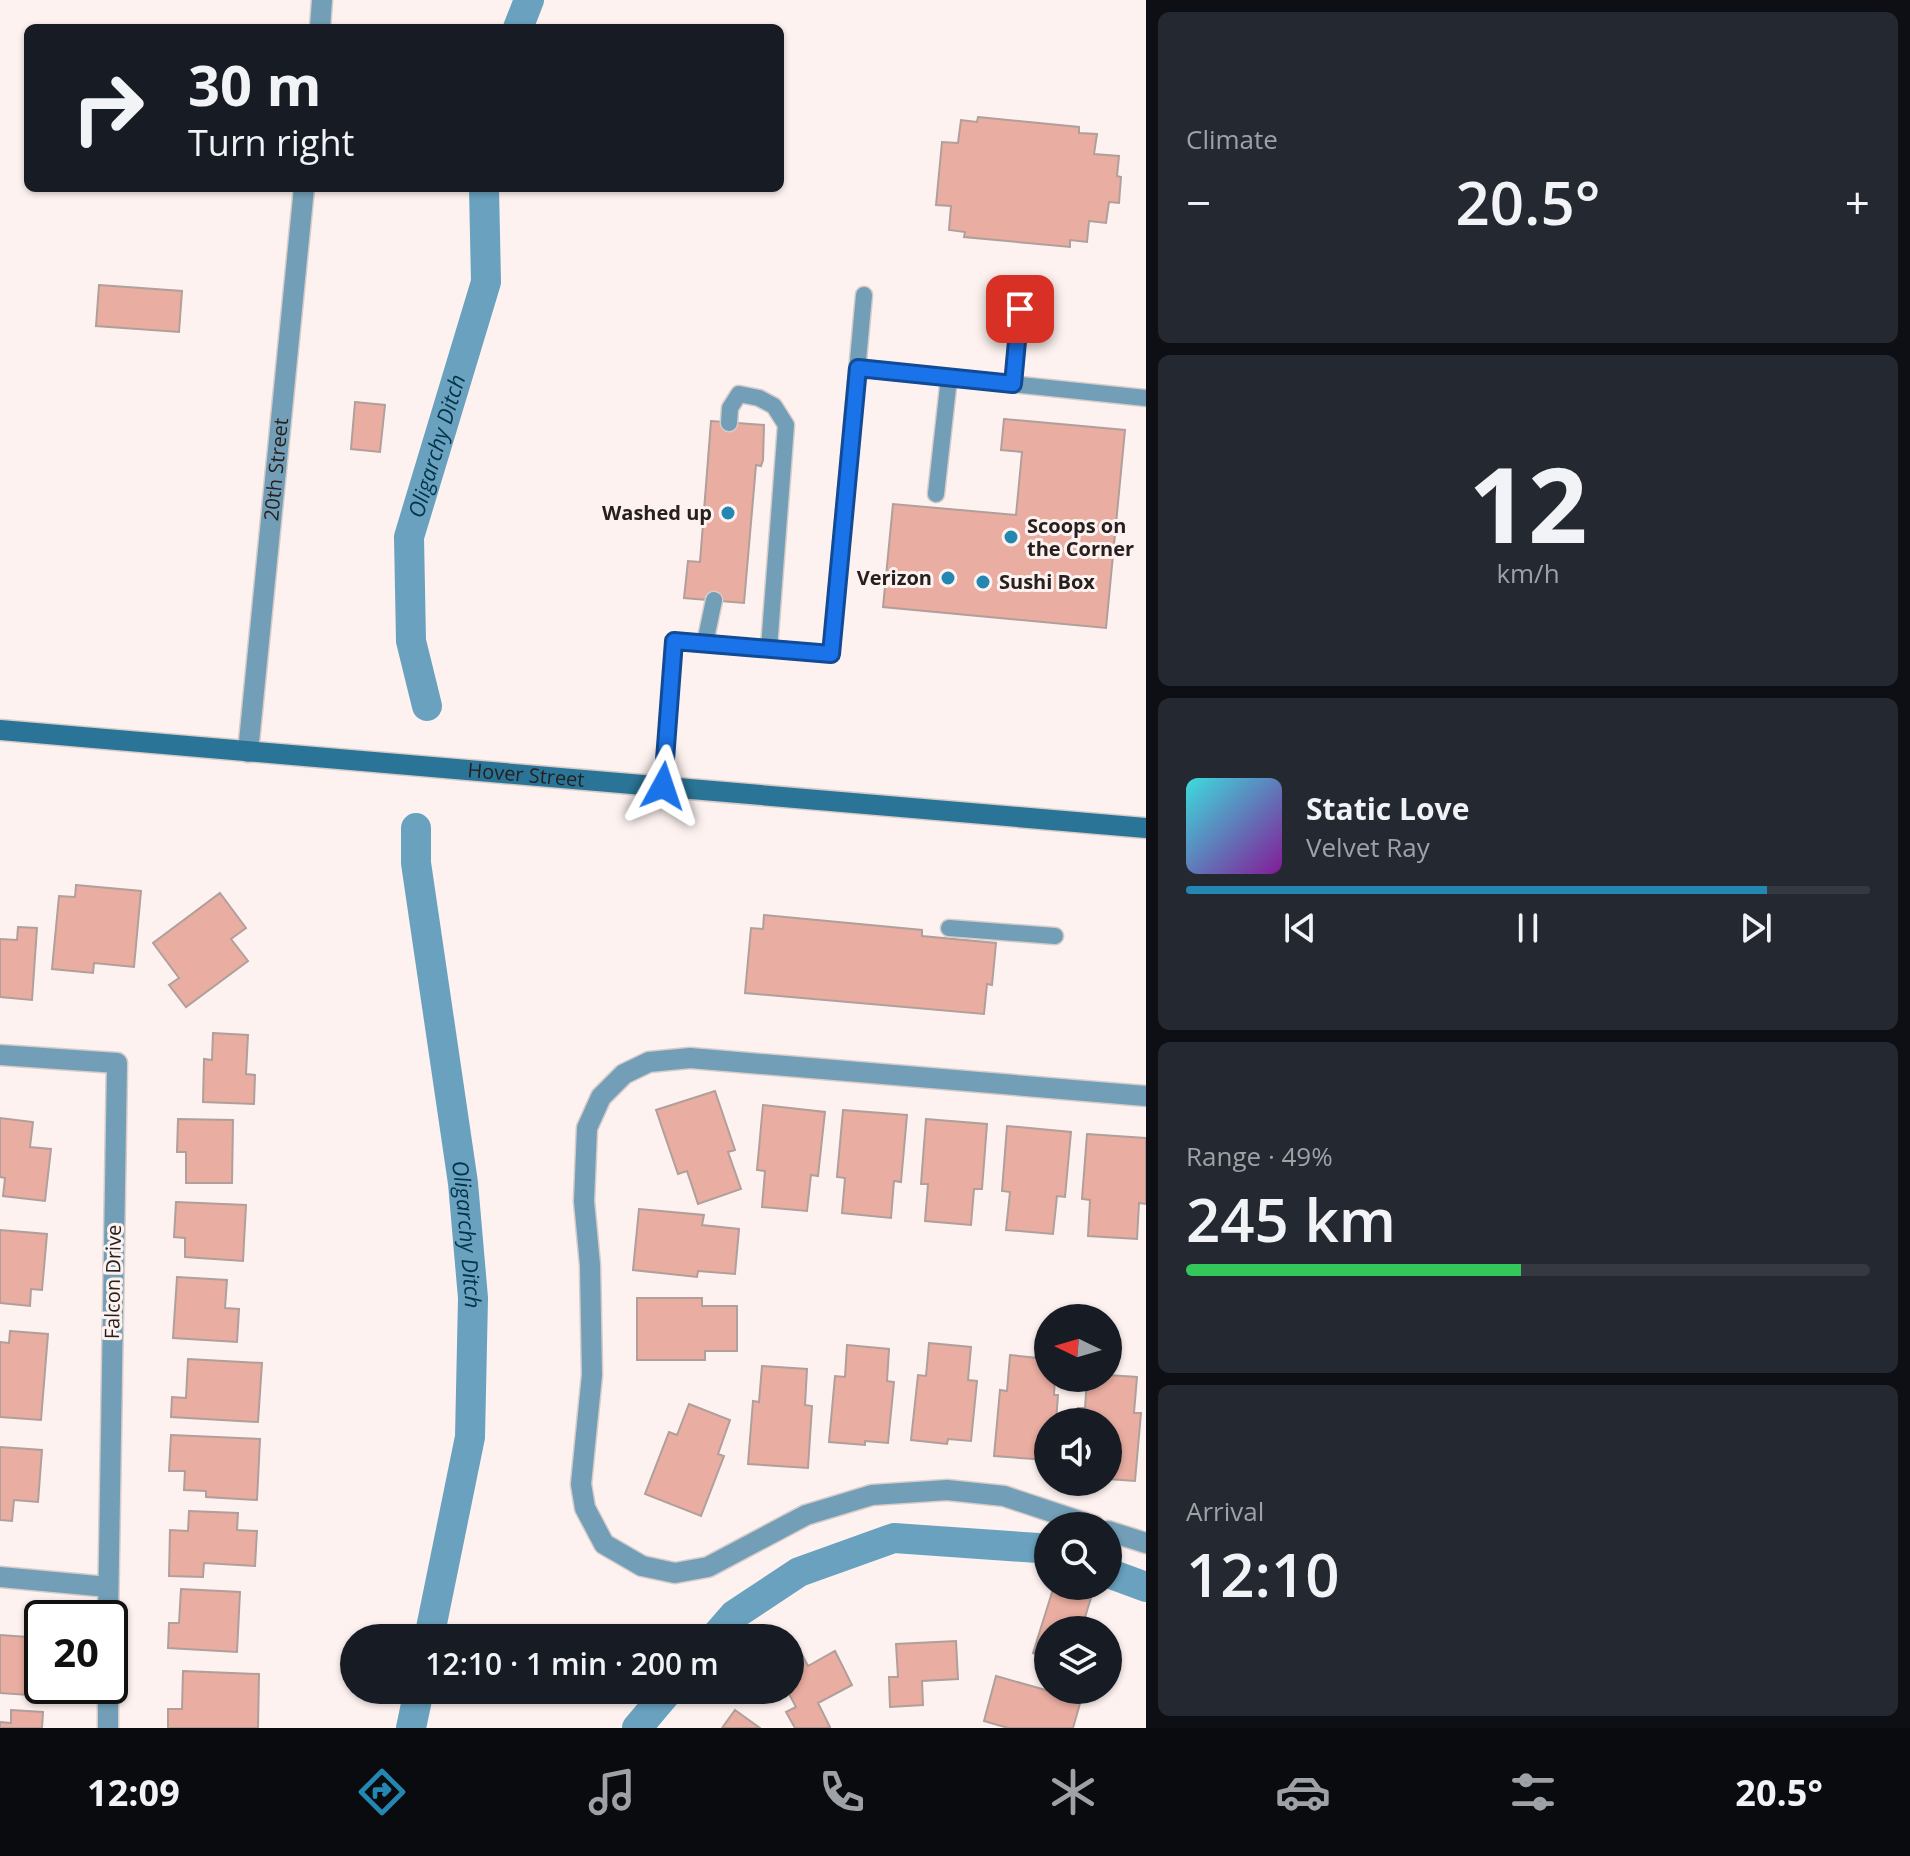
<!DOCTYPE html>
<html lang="en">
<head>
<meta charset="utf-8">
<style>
	:root { --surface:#171b24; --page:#242831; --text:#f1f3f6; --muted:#9ea1a6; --line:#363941; --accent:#2487b1 }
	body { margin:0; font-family:"Open Sans",sans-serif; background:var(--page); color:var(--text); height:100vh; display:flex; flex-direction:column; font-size:30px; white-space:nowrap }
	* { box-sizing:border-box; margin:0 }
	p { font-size:26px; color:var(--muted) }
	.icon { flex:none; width:44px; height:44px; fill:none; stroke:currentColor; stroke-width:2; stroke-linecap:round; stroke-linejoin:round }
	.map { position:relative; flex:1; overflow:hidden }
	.details { display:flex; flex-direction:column; gap:12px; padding:12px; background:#0d0f14; width:764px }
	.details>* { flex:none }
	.guide { position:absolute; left:24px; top:24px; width:760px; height:168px; border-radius:12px; box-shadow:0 2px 6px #0004; background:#171b24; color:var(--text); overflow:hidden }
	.needle { width:52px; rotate:275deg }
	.controls { position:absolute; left:1034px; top:1304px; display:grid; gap:16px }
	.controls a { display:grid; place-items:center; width:88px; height:88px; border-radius:50%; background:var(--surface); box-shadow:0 2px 6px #0004; font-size:40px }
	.speed { position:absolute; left:24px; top:1600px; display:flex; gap:16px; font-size:40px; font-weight:700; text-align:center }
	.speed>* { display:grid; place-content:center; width:104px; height:104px; border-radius:50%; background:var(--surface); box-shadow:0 2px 6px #0004; line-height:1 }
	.speed .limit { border:4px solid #111; border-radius:12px; background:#fff; color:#111 }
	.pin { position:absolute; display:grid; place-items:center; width:68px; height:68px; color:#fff; margin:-34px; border-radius:16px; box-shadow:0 4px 12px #0006 }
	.me { position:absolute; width:88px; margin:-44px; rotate:5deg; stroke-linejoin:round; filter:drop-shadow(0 0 6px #0008) }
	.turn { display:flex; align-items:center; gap:28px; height:168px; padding:0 32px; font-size:36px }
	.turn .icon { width:104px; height:104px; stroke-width:2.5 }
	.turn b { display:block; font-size:56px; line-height:68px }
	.big { font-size:60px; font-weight:600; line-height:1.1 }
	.details .card { flex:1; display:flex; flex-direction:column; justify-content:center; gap:12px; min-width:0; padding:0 28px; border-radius:12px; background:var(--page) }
	.details .dial { align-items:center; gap:0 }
	.dial b { font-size:104px; line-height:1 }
	.song { display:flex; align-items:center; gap:24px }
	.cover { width:96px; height:96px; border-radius:12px; background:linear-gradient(135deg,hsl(180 70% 55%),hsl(290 70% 35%)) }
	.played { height:8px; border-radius:4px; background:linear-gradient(90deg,var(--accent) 85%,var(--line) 85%) }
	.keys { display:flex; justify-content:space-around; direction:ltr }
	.heat { display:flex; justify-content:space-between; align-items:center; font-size:44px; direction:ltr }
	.charge { height:12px; border-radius:6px; background:linear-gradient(90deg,#34c759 49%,var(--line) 0) }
	.trip { position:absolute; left:340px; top:1624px; width:464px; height:80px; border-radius:40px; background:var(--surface); box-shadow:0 2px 6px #0004; font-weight:600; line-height:80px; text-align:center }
	.tab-bar { display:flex; height:128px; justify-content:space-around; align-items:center; background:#090b0e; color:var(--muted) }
	.tab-bar .icon { width:56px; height:56px }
	.tab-bar .on { color:var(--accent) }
	.tab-bar b { font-size:36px; color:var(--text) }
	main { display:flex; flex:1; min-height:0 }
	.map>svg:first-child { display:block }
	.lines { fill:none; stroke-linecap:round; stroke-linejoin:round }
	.canal { stroke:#69a1be; stroke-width:30 }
	.building { fill:#e9ada1; stroke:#b09f9b; stroke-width:2 }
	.service-casing { stroke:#d6ccc9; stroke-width:19 }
	.minor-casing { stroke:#d6ccc9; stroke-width:23 }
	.secondary-casing { stroke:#d6ccc9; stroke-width:23 }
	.service { stroke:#729fb7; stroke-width:16 }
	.minor { stroke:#729fb7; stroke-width:20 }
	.secondary { stroke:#2a7597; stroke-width:20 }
	.route-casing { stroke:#114b97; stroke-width:20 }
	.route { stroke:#1a73e8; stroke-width:14 }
	.poi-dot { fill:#2487b1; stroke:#fdf2ef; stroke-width:3 }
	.labels { text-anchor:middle; stroke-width:6; stroke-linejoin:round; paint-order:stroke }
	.street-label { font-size:20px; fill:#26201e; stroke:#fdf2ef }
	.poi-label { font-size:20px; font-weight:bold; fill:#26201e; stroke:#fdf2ef; text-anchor:end }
	.water-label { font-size:22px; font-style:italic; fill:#013449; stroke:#fdf2ef }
</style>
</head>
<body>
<main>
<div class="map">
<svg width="1146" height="1728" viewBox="0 0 1146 1728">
	<rect width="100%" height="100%" fill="#fdf2ef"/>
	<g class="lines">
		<g class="canal">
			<path d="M518,28L529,0"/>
			<path id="s1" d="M427,706L411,641L409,537L486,282L484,188"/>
			<path id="s2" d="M416,828V863L463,1183L473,1298L470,1437L429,1638"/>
			<path d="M1108,1573L1146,1587"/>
			<path d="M714,1638L734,1615L799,1572L894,1538L1038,1548L1048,1552"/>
			<path d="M411,1728L419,1690"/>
			<path d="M637,1728L669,1690"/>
		</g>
	</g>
	<path class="building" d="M978,117L1079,127V133L1097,134L1094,154L1119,156L1117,176L1121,177L1119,203L1109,202L1106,223L1089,221L1087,242L1070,240V247L964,237L965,232L949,230L951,206L936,205L942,142L958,143L961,120L977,122Z
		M99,285L182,291L179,332L96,326Z
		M355,402L385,405L380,452L351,449Z
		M1004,419L1125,430L1106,628L883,607L893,504L1016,515L1022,452L1001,450Z
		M711,421L764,425L763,460L761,466L756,465L744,603L684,598L688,561L700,562Z
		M76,885L141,891L134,967L94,963L93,973L52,969L59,896L75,897Z
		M220,893L246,928L231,939L248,961L186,1007L169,985L179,978L153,943Z
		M764,915L922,930V936L996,943L992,985L987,984L984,1014L745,993L751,928L763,929Z
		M18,927L37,928L32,1000L0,997V939L17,940Z
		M213,1033L248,1035L246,1074L255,1075L254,1104L203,1102L204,1059L212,1060Z
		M715,1091L735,1150L728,1152L741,1189L698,1204L687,1171L678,1174L656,1110Z
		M763,1105L825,1112L818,1176L811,1175L807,1211L762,1207L765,1171L757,1170Z
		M843,1110L907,1115L901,1182L894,1181L891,1218L842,1213L845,1178L837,1177Z
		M0,1118L33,1122L30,1147L51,1149L45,1201L3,1196L5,1178L0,1177Z
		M178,1119L233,1120L232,1183H186V1152H177Z
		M926,1119L987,1124L982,1189H974L971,1225L925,1221L928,1184H921Z
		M1007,1126L1071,1132L1065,1197L1057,1196L1053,1234L1006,1230L1010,1192L1002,1191Z
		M1087,1134L1146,1138V1204L1139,1203L1137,1239L1088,1236L1090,1200L1082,1199Z
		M176,1202L246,1205L243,1261L185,1257V1238L174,1237Z
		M639,1209L704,1215L702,1225L739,1229L735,1274L698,1271L697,1277L633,1270Z
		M0,1230L47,1234L42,1290L31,1289L30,1306L0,1303Z
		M177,1277L227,1280L225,1308L239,1309L237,1342L173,1338Z
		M637,1298H702V1306H737V1351H705V1360H637Z
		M10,1331L48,1334L41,1420L0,1417V1342L9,1343Z
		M929,1343L971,1347L968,1380L977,1381L971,1441L948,1439L947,1444L911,1440L918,1375L926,1376Z
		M847,1345L889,1349L887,1381L894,1382L888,1443L865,1441V1445L829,1442L835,1376L845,1377Z
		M1010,1355L1048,1359V1378H1055L1054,1395H1058L1056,1422H1048V1460L994,1456L1000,1390L1007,1391Z
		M188,1359L262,1363L258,1422L171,1417L172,1397L186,1398Z
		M762,1366L807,1369L805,1405L812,1406L808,1468L748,1464L753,1401L759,1402Z
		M1108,1375L1137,1377L1134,1413H1141L1135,1481L1108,1479V1422H1077L1078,1408H1085L1087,1378H1108Z
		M689,1404L730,1420L718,1454L724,1456L701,1516L645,1494L669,1432L677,1435Z
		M171,1435L260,1439L257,1500L206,1497V1491L184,1490L185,1471H169Z
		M0,1447L42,1450L38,1502L14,1500L12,1521L0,1520Z
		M189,1511L238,1513L237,1530L257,1531L255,1566L204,1563L203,1577L169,1576L170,1530L188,1531Z
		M1054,1586L1091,1598L1081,1630H1048V1658L1033,1653Z
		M181,1589L240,1592L237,1652L168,1648L169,1623H179Z
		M0,1635L42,1638L43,1696L0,1693Z
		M956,1641L958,1679L922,1681L923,1705L890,1707L889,1677H898L896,1644Z
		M798,1647L808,1666L835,1651L852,1685L818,1703L830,1727L828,1728H795L786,1712L796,1707L787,1690H790V1651Z
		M183,1671L259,1674L258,1728H168V1709H182Z
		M996,1676L1081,1700L1073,1728H1008L984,1721Z
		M11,1710L43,1712L42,1728H0V1722L11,1723Z
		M735,1710L760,1728H722Z"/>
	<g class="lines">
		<g class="service-casing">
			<path id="service" d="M858,368L1146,398
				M1013,384L1020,309
				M729,423L730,408L739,394L759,398L774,406L786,425L769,648
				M936,494L949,378
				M705,643L714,600
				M663,786L674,641L831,654L864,295
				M949,928L1055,936"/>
		</g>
		<g class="minor-casing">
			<g id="minor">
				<path d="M320,28L322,0"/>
				<path id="s3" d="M248,752L304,188"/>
				<path d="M0,1055L117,1063L108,1618"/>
				<path d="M1094,1526L1004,1496L947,1490L872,1495L806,1515L708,1567L675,1573L642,1566L604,1544L585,1508L581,1484L592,1375L590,1265L584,1201L587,1128L601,1097L624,1074L649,1062L690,1058L1146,1096"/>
				<path d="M1108,1531L1146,1543"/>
				<path d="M0,1577L108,1587"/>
				<path d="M108,1686V1728"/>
			</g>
		</g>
		<g class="secondary-casing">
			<g id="secondary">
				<path id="s4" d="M0,730L1146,828"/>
			</g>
		</g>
		<use href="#service" class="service"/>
		<use href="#minor" class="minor"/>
		<use href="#secondary" class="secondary"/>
	</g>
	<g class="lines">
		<g class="route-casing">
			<path id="route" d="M663,786L674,641L831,654L858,368L1013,384L1020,309"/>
		</g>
		<use href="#route" class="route"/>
	</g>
	<g class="poi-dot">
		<circle cx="728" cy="513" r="8"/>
		<circle cx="1011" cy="537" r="8"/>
		<circle cx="948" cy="578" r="8"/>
		<circle cx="983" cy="582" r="8"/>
	</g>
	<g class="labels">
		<g class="street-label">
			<text dy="7" stroke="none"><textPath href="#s3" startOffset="284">20th Street</textPath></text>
			<text dy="7" stroke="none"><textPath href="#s4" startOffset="528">Hover Street</textPath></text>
			<text transform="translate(113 1282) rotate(-89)" y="7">Falcon Drive</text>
		</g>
		<g class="poi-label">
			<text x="712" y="520">Washed up</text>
			<text x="1027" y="533" text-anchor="start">Scoops on<tspan x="1027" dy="23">the Corner</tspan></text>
			<text x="932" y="585">Verizon</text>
			<text x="999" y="589" text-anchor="start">Sushi Box</text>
		</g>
		<g class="water-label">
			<text dy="8" stroke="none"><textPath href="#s1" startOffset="266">Oligarchy Ditch</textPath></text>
			<text dy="8" stroke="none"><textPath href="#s2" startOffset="410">Oligarchy Ditch</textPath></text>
		</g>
	</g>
</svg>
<div class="controls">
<a><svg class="needle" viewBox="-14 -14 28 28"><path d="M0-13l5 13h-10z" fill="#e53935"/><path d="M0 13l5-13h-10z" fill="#9ea1a6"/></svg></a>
<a><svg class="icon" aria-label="sound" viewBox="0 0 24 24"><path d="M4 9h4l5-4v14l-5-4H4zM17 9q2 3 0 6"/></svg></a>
<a><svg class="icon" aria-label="search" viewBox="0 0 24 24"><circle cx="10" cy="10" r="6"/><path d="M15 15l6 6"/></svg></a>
<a><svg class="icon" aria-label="layers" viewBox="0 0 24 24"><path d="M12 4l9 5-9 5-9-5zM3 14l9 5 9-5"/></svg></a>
</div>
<div class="speed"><div class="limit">20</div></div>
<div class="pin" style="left:1020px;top:309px;background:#d93025"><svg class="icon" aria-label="arrive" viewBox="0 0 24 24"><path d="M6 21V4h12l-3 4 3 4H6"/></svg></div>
<svg class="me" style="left:663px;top:786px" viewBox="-20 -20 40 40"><path d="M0-17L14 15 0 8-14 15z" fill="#1a73e8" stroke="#fff" stroke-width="4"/></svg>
<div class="trip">12:10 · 1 min · 200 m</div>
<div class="guide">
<div class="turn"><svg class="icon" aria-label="right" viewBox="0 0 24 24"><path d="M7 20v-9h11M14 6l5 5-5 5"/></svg><div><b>30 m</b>Turn right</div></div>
</div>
</div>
<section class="details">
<div class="card"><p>Climate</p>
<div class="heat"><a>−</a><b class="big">20.5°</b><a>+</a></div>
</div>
<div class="card dial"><b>12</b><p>km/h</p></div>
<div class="card">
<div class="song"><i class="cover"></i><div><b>Static Love</b><p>Velvet Ray</p></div></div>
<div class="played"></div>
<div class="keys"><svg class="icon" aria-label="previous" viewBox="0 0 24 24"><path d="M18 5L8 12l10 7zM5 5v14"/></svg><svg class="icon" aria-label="pause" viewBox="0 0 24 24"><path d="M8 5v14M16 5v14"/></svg><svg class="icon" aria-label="next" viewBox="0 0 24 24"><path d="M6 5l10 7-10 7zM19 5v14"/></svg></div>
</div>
<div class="card"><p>Range · 49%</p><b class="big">245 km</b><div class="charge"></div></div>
<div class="card"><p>Arrival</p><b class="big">12:10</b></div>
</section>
</main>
<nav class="tab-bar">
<b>12:09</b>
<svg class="icon on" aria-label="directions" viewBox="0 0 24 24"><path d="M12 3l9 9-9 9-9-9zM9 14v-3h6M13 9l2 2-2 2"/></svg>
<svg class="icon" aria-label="music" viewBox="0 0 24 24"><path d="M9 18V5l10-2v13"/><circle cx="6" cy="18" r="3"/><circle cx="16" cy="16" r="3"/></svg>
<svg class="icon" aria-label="phone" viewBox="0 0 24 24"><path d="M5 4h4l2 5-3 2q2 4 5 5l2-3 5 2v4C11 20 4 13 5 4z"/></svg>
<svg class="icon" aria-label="climate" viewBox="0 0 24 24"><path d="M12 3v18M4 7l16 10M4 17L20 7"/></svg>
<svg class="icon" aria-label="car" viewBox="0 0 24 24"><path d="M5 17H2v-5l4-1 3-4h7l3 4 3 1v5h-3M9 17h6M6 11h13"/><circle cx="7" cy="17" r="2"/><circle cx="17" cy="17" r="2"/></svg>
<svg class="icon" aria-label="filters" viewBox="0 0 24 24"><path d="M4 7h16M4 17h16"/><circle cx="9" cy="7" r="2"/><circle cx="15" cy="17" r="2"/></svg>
<b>20.5°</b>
</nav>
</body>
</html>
